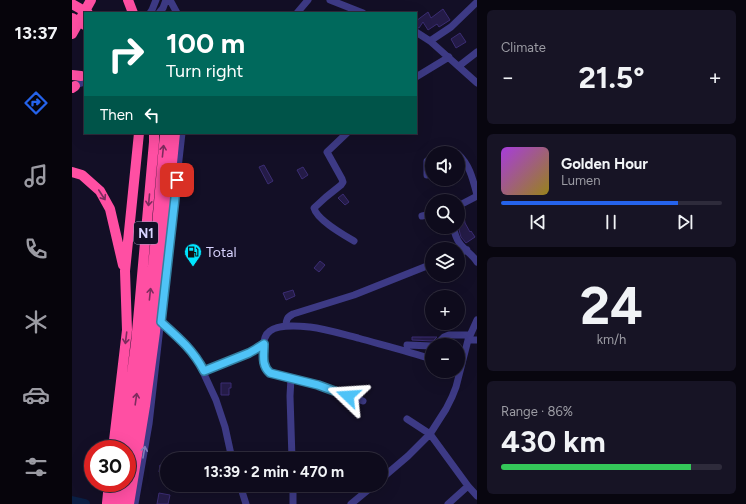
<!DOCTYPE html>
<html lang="en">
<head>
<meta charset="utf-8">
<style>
	:root { --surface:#0e0b1c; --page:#171425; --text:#f1f3f6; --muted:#9b9ba3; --line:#2e2b3b; --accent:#2563eb }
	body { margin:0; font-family:Figtree,sans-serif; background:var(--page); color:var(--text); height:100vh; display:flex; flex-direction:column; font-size:15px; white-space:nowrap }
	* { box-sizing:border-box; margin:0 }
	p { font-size:13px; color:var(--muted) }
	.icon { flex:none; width:22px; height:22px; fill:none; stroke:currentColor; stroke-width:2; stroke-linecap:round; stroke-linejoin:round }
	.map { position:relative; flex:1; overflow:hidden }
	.sheet { display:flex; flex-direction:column; gap:10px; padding:10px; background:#08060f; width:269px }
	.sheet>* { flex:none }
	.hud { position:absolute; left:12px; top:12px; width:333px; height:122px; border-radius:0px; box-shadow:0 4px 16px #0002,0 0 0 1px var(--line); background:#00695c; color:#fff; overflow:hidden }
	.tools { position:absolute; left:353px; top:146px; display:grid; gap:8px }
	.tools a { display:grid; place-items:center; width:40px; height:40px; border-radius:50%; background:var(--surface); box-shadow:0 4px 16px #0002,0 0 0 1px var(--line); font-size:20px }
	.speed { position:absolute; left:12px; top:440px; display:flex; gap:8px; font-size:20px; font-weight:700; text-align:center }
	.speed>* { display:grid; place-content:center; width:52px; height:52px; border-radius:50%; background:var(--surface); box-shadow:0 4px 16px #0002,0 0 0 1px var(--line); line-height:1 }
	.speed .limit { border:6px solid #d22; background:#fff; color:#111 }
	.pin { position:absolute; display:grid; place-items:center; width:34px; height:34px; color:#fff; margin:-17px; border-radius:8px; box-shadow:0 2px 6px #0006 }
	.me { position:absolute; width:44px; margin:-22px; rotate:290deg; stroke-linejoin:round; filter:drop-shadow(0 0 3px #0008) }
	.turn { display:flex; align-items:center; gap:14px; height:84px; padding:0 16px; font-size:18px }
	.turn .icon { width:52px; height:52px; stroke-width:2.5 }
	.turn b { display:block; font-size:28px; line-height:34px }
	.then { display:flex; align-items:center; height:38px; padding:0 16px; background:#0003; gap:8px; font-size:15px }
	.big { font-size:30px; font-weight:700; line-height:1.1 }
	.sheet .widget { flex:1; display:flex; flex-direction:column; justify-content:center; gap:6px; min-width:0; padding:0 14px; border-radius:6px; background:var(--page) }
	.sheet .dial { align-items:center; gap:0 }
	.dial b { font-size:52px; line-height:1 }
	.song { display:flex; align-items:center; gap:12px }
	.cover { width:48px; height:48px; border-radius:6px; background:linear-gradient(135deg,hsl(280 70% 55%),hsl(50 70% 35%)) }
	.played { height:4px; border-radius:2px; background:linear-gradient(90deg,var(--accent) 80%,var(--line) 80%) }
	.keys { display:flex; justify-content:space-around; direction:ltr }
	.heat { display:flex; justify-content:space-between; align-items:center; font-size:22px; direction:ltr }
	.charge { height:6px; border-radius:3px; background:linear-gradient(90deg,#34c759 86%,var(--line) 0) }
	.trip { position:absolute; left:88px; top:452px; width:228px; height:40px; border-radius:20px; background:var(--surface); box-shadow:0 4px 16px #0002,0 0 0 1px var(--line); font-weight:700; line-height:40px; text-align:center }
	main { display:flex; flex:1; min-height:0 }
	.menu { display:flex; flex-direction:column; width:72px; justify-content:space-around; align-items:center; background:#06040b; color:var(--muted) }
	.menu .icon { width:28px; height:28px }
	.menu .selected { color:var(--accent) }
	.menu b { font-size:18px; color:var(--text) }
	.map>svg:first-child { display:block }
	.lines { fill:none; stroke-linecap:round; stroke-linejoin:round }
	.river { stroke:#0a1f44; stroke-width:10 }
	.building { fill:#241b47; stroke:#3b2d73 }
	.minor { stroke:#3d3a85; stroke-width:7 }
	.highway { stroke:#ff4fa3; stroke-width:10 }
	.highway-bridge { stroke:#ff4fa3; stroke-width:10 }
	.oneway { stroke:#7d2c5e }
	.oneway2 { stroke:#837fbc }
	.route-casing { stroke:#337fa1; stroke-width:10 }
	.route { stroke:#4fc3f7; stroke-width:7 }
	.labels { text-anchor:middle; stroke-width:4; stroke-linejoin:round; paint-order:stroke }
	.shield { fill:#130f26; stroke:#9e99be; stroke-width:1 }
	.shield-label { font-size:13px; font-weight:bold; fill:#d9d4ff }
	.poi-label { font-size:14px; fill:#d9d4ff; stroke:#130f26; text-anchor:start }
</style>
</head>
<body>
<main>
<nav class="menu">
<b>13:37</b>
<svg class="icon selected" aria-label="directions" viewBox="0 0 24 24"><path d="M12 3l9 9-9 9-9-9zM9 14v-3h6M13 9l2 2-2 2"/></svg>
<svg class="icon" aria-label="music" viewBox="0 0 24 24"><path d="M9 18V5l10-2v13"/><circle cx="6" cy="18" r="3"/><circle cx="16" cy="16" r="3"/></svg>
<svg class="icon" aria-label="phone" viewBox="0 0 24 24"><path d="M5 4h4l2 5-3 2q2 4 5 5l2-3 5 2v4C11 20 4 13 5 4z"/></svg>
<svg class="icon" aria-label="climate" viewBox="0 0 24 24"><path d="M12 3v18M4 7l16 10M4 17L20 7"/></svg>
<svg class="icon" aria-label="car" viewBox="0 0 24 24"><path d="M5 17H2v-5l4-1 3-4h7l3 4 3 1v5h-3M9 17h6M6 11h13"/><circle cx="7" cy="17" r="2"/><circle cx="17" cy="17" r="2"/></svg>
<svg class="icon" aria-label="filters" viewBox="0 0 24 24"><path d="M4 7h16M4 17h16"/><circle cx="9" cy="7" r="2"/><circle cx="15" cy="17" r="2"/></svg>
</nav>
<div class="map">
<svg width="405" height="504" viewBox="0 0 405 504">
	<rect width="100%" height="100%" fill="#130f26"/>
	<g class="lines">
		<path class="river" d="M0,501L13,504"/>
	</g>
	<path class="building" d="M371,9L378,20L367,27L365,24L356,30L351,22L347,28L344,27V21L356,12L359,18Z
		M388,33L394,42L384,48L379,39Z
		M192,165L201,181L196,184L187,167Z
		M231,167L236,175L230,179L225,170Z
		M271,194L277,202L273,205L266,198Z
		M391,209L393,223L398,232L399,231L403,237L394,243L389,237L386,226V211Z
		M248,261L253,265L247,272L242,268Z
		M221,290L223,296L214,300L211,293Z
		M340,337H365L361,341L340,340Z
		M149,383H159V388H157V395H149Z
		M88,465L95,466V473L87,472Z
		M87,493L98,495L96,504H85Z"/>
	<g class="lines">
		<path class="minor" d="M98,0L105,13
			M258,0L291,13
			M78,13L80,10L84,0
			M87,13L91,8L94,0
			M225,13L236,0
			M344,32L358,41L405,83
			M358,41L379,27L405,2
			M387,66L405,52
			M344,77L377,57
			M0,86L13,82
			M275,133L255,152L270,179L271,182L269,185L254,197L242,208C245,220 272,235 282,241
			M377,153L381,152L384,153
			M386,154C398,165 401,180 405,195
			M355,175V161L360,158
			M386,206L405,196
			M350,216L360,214
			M381,227C383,233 384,240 389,245C394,251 401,255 405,262
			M386,254L395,250
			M89,323L109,340L119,350L126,361L144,400L153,427L160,459
			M214,326C214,320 215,317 221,314L282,295L360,264
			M396,340H405
			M335,345L360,346
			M364,345L372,337L377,335H397
			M132,371L177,353L184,349L191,344
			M219,378L218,396L220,459
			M291,401L246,385L198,373C190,366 192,360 191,350C191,343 192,335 198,331C207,324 227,326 238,327C254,329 270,334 286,338C311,345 335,351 360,359
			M335,419L358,434L396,486L405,496
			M309,479L336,456L358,434L374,409L380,397L384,387L396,340L405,320
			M168,485L174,504
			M221,485V504
			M63,504L77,424L110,133
			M279,504L302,485
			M376,504L396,486"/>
		<path class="highway" d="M56,0L61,13
			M0,34L19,0
			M0,75L9,76
			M0,88L3,86
			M0,172L10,175L28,191L38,209L51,265
			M41,449L55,330L53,271L67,133
			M50,449L64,343L82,142V133
			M55,466L74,333L84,237L93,133
			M35,503L37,483
			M41,504L45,483
			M49,504L52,483
			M57,504L73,406L83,332L103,133"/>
		<path class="highway-bridge" d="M0,4L16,13
			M0,18L13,25"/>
	</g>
	<defs><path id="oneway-shaft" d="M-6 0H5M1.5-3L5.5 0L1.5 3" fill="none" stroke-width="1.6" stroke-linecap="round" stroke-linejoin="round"/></defs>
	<g class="oneway">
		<use href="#oneway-shaft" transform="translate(91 151) rotate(-84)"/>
		<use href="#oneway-shaft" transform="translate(30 195) rotate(57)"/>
		<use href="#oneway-shaft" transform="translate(77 200) rotate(95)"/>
		<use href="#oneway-shaft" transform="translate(78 294) rotate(-84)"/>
		<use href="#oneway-shaft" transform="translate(54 338) rotate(97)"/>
		<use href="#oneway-shaft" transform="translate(64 399) rotate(-82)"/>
	</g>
	<use class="oneway2" href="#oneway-shaft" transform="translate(72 452) rotate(-80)"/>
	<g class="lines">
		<g class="route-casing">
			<path id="route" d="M105,180L89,322C107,338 121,350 132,371L177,353L184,349L192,344C192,355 189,365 198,373L246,385L276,396"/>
		</g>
		<use href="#route" class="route"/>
	</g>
	<defs>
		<g id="fuel-pin" transform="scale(0.9)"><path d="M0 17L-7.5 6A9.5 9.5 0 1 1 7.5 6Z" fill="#00e5ff" stroke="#130f26"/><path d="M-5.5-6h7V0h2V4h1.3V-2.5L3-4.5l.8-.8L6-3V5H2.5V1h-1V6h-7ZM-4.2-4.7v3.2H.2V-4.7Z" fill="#111"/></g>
	</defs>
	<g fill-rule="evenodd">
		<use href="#fuel-pin" x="121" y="252"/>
	</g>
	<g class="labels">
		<rect class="shield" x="62" y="222" width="24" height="22" rx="3"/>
		<g class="shield-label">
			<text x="74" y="238">N1</text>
		</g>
		<g class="poi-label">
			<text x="134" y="257">Total</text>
		</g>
	</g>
</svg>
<div class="tools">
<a><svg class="icon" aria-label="sound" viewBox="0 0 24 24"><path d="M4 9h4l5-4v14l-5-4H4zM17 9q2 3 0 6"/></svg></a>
<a><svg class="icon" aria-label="search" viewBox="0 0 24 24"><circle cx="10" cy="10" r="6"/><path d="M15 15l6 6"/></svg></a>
<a><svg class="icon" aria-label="layers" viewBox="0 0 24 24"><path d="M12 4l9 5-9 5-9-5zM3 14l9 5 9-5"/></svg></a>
<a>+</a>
<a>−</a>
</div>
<div class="speed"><div class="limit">30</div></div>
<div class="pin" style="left:105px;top:180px;background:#d93025"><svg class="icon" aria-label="arrive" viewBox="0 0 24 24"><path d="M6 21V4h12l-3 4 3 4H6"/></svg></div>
<svg class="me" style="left:276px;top:396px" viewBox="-20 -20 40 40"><path d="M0-17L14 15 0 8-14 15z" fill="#4fc3f7" stroke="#fff" stroke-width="4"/></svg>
<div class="trip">13:39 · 2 min · 470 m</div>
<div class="hud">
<div class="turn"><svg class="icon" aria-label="right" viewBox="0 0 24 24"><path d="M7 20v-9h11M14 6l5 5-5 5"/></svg><div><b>100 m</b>Turn right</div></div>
<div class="then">Then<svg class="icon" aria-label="left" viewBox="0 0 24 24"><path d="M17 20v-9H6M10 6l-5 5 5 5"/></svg></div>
</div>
</div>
<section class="sheet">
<div class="widget"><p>Climate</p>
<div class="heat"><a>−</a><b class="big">21.5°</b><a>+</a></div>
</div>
<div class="widget">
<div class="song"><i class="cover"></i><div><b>Golden Hour</b><p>Lumen</p></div></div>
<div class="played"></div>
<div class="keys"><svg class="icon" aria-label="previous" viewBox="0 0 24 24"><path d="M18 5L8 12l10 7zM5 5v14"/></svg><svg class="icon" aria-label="pause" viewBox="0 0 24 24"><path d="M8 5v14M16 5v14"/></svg><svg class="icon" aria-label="next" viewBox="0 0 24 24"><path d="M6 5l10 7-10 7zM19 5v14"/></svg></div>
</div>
<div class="widget dial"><b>24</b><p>km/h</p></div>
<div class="widget"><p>Range · 86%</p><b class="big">430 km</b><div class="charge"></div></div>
</section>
</main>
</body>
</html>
